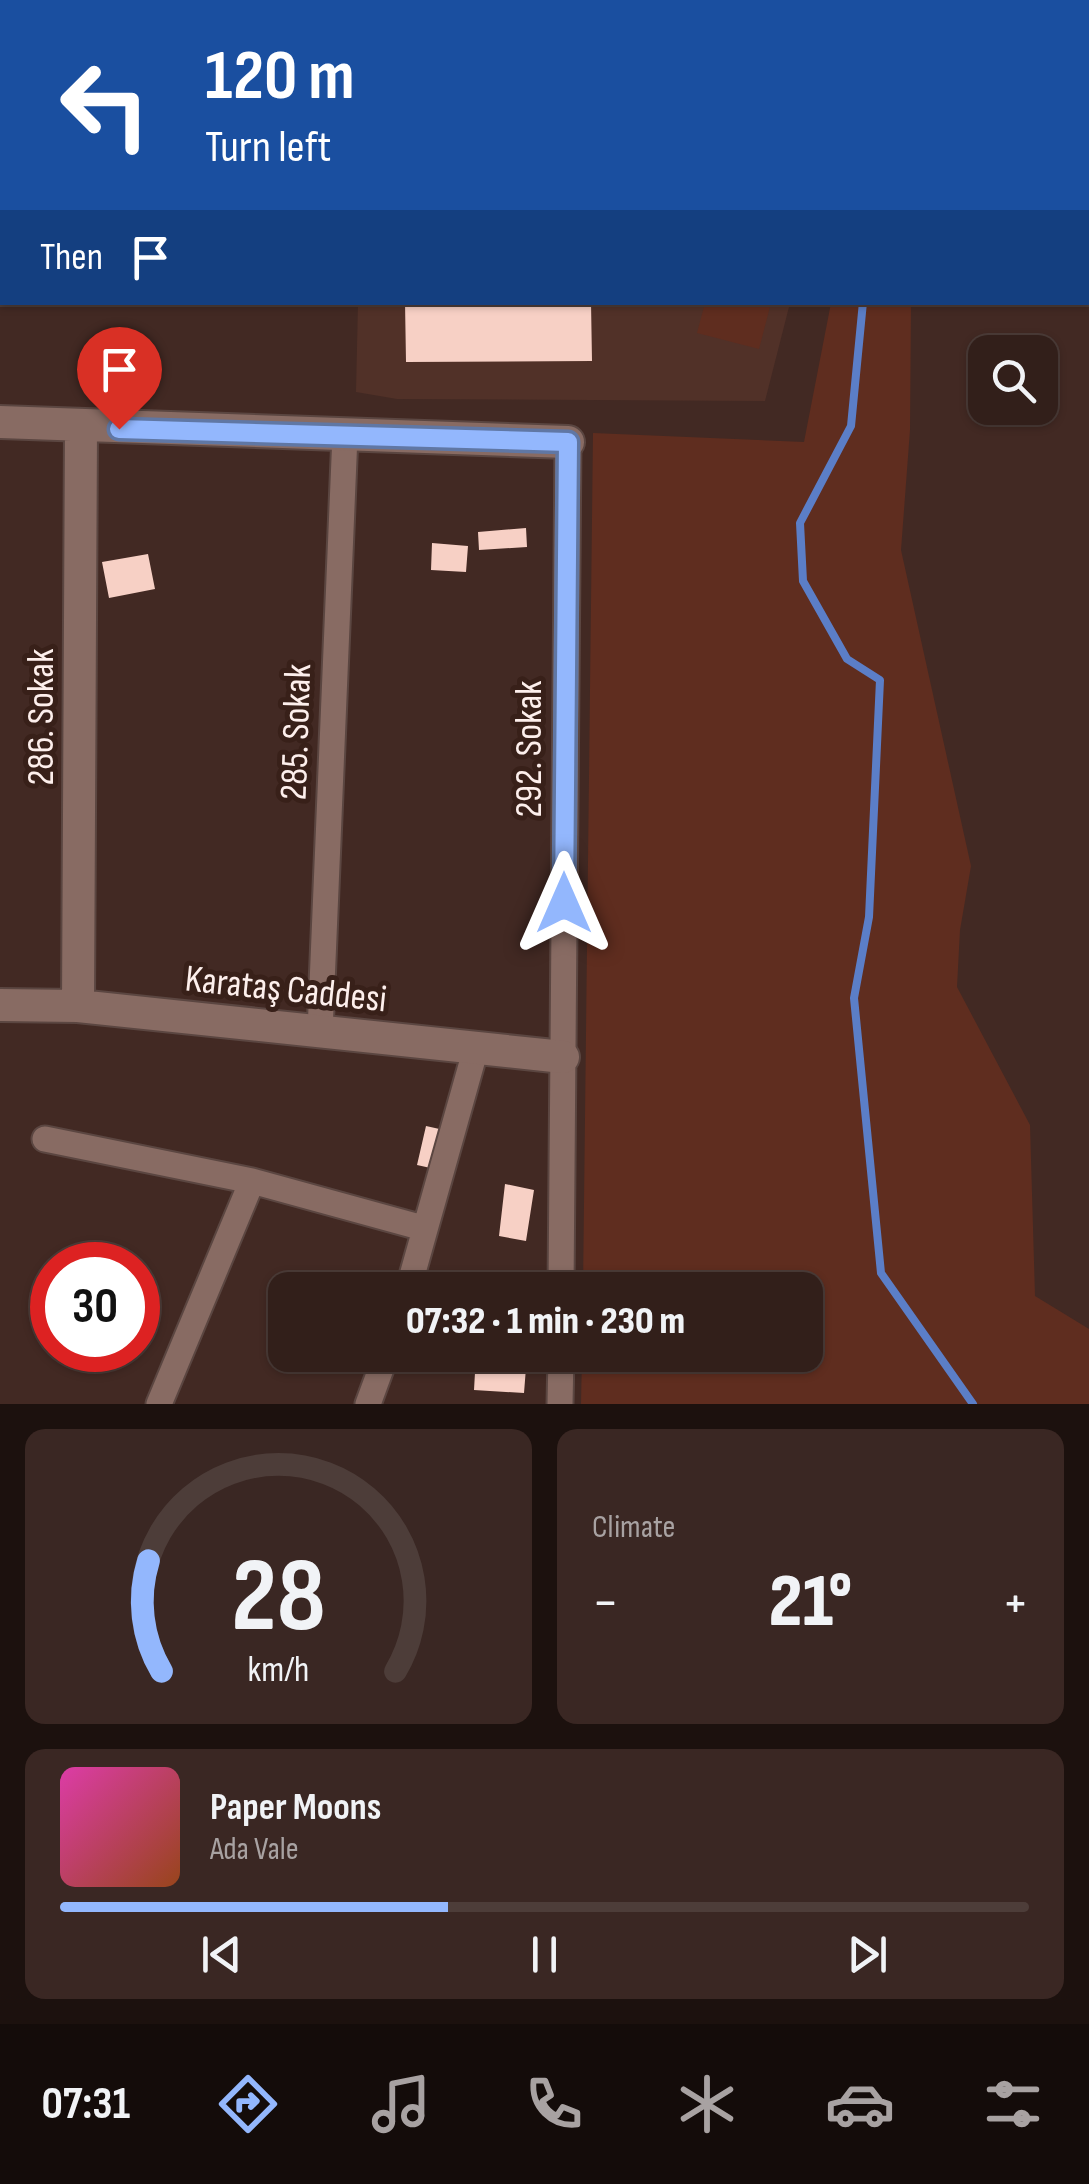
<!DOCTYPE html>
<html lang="en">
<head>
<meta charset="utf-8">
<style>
	:root { --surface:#321f1a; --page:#3a2723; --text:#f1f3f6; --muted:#a8a2a2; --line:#4d3d39; --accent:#93b7fd }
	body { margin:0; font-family:"Sofia Sans Condensed",sans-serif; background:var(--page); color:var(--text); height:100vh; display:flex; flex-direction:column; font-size:38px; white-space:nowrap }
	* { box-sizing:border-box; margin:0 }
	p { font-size:32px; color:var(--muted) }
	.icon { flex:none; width:55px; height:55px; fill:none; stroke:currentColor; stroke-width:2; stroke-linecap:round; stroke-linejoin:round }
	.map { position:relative; height:1404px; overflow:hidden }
	.sheet { display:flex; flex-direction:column; gap:25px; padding:25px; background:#1c110e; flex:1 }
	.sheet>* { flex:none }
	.hud { position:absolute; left:0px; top:0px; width:1090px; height:305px; box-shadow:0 2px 8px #0004,0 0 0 2px var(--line); background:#1a4fa0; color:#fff; overflow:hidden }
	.tools { position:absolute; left:968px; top:335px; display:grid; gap:20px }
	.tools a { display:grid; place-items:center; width:90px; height:90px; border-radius:20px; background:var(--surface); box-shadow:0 2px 8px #0004,0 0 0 2px var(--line); font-size:50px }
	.speed { position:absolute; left:30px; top:1242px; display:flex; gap:20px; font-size:50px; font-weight:700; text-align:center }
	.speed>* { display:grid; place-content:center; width:130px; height:130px; border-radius:50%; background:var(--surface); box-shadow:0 2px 8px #0004,0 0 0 2px var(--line); line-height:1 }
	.speed .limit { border:15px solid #d22; background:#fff; color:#111 }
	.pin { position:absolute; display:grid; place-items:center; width:85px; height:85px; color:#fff; margin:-102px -42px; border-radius:50% 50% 50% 0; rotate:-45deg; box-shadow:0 0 10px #0007 }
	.pin .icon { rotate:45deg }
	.me { position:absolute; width:110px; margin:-55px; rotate:0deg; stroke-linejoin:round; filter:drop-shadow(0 0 8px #0008) }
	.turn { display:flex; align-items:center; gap:35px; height:210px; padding:0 40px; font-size:45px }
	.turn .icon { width:130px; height:130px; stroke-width:2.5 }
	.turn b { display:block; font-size:70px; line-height:85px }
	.then { display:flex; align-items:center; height:95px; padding:0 40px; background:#0003; gap:20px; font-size:38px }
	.big { font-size:75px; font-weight:800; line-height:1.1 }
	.sheet .tile { flex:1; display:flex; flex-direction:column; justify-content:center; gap:15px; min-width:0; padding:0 35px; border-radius:20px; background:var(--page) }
	.sheet .dial { align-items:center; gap:0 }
	.dial svg { height:260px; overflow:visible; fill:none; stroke:var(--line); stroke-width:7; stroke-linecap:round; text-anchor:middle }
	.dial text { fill:var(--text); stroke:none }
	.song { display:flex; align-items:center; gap:30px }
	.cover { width:120px; height:120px; border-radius:15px; background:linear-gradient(135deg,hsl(320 70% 55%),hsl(20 70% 35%)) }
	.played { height:10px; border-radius:5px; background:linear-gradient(90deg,var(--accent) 40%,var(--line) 40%) }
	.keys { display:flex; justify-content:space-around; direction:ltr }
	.heat { display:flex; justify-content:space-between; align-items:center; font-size:55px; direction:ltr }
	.sheet .tiles { flex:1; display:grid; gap:25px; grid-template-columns:1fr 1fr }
	.tile:last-child { grid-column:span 2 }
	.trip { position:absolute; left:268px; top:1272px; width:555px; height:100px; border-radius:20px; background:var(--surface); box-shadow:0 2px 8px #0004,0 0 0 2px var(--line); font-weight:800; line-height:100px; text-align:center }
	.dock { display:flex; height:160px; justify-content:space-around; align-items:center; background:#140c0a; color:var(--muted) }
	.dock .icon { width:70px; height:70px }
	.dock .current { color:var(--accent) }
	.dock b { font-size:45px; color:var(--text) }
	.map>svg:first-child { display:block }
	.built { fill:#513128 }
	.green { fill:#5f2d1f }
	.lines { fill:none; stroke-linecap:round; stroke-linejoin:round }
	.stream { stroke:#5b7ec7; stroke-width:8 }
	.building { fill:#f7d0c5 }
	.minor-casing { stroke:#5b4641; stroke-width:29 }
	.tertiary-casing { stroke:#5b4641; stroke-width:36 }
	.minor { stroke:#886b63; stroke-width:25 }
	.tertiary { stroke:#886b63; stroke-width:32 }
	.route-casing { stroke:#6077a4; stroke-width:25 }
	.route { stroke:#93b7fd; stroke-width:18 }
	.labels { text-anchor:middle; stroke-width:10; stroke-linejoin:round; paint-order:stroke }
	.street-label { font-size:38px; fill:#fdefec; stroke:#382019 }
</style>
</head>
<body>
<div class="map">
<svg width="1089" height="1404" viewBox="0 0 1089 1404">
	<rect width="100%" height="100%" fill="#422923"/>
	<path class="built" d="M358,303H790L765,401L397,399L356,392Z"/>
	<path class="green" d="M0,0L173,2H2L0,174Z
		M705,303H771L759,349L697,333Z
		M831,303H911L910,430L901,550L971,866L960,930L957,987L1030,1125L1035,1296L1089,1329V1404H581L582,1355H805V1290H583L593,433L804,442Z"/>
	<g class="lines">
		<path class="stream" d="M509,0L516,2
			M491,2L498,0
			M1088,106H1089
			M0,201H2
			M863,302L851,426L800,523L803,581L847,659L880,680L869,917L854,998L881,1273L973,1404"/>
	</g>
	<path class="building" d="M405,302H591L592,361L406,362Z
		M526,528L527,547L479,550L478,532Z
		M432,543L468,546L466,572L431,570Z
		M148,554L155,589L109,598L102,562Z
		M426,1126L444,1130L435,1169L417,1165Z
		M505,1184L534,1190L526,1241L499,1236Z
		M476,1355H527L524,1393L474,1390Z"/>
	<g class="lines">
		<g class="minor-casing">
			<path id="minor" d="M320,1032L345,435
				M45,1139L252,1181L423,1228
				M408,1290L476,1048
				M561,1290L568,442
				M159,1404L252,1181
				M368,1404L386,1355
				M560,1404L561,1355"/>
		</g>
		<g class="tertiary-casing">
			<path id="tertiary" d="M0,422L568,442
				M0,1005L78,1006L563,1057
				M78,1006L81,428"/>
		</g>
		<use href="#minor" class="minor"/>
		<use href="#tertiary" class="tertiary"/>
	</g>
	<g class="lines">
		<g class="route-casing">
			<path id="route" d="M119,429L568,442L564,903"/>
		</g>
		<use href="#route" class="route"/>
	</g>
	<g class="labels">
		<g class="street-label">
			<text transform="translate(40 717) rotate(-90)" y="13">286. Sokak</text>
			<text transform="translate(295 732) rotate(-88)" y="13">285. Sokak</text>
			<text transform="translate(528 749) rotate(-90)" y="13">292. Sokak</text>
			<text transform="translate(286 988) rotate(6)" y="13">Karataş Caddesi</text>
		</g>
	</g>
</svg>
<div class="tools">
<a><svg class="icon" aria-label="search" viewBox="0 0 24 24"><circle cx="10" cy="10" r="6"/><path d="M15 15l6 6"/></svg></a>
</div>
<div class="speed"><div class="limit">30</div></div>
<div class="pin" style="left:119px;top:429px;background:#d93025"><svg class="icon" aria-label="arrive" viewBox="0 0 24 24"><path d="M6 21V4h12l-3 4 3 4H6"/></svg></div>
<svg class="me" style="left:564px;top:903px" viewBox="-20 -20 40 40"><path d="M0-17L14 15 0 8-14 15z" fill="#93b7fd" stroke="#fff" stroke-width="4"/></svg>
<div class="trip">07:32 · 1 min · 230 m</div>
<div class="hud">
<div class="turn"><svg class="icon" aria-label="left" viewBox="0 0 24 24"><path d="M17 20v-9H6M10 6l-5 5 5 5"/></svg><div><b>120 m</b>Turn left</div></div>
<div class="then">Then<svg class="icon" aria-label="arrive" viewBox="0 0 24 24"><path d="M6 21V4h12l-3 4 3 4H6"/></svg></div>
</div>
</div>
<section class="sheet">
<div class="tiles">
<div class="tile dial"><svg viewBox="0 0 100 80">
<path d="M14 69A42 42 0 1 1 86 69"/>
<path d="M14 69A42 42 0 0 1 10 35" stroke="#93b7fd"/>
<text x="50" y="56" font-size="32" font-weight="700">28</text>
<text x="50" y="72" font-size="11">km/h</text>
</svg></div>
<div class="tile"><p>Climate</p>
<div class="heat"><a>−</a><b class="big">21°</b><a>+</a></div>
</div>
<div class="tile">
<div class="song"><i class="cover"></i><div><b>Paper Moons</b><p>Ada Vale</p></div></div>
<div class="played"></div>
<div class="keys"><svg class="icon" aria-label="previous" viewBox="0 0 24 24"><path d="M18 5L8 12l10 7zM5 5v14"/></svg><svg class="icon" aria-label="pause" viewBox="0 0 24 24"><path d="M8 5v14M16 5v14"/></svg><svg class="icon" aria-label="next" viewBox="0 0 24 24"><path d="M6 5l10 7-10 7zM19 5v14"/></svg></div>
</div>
</div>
</section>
<nav class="dock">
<b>07:31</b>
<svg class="icon current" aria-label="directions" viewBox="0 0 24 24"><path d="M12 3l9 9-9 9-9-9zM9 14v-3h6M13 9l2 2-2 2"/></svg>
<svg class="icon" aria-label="music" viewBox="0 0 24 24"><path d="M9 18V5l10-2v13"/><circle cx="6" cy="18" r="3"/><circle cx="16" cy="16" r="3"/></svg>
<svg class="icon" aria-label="phone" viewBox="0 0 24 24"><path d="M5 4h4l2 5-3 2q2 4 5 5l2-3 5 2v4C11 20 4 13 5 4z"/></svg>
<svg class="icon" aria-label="climate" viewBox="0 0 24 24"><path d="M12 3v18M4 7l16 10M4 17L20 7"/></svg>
<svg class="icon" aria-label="car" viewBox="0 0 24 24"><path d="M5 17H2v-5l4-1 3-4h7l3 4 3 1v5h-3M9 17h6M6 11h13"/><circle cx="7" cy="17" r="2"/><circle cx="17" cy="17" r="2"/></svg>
<svg class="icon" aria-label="filters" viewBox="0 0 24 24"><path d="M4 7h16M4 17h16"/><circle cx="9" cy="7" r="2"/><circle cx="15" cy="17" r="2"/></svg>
</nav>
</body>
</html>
